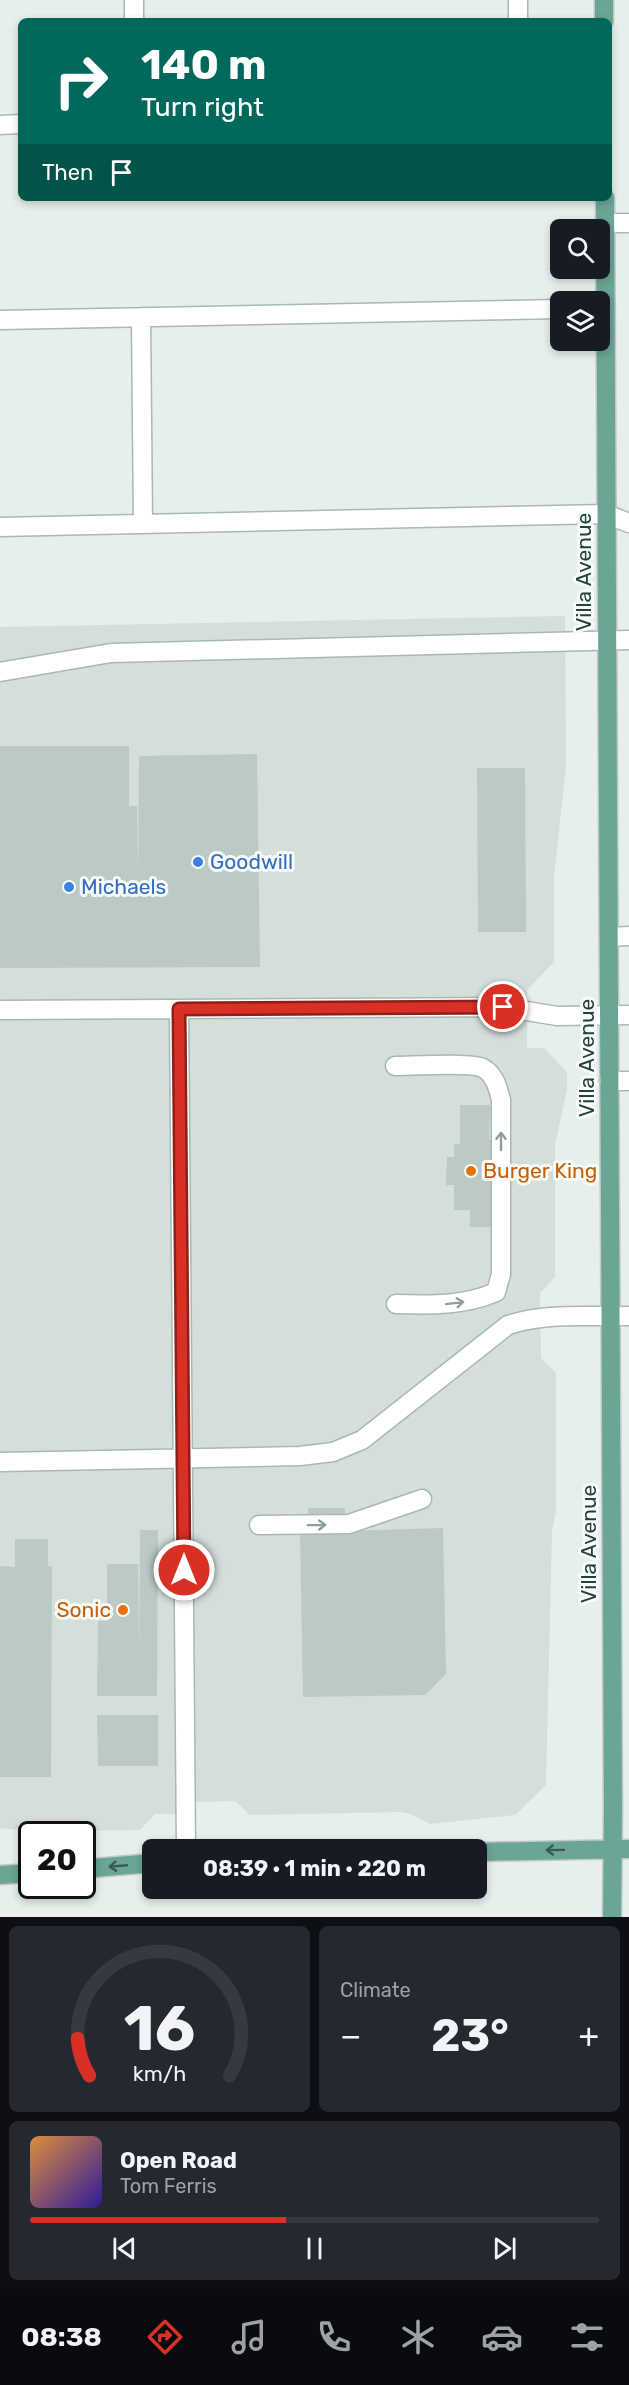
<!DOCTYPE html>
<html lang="en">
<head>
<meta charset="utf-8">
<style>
	:root { --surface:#171b24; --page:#242831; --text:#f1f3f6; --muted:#9ea1a6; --line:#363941; --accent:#d93025 }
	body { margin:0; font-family:Rubik,sans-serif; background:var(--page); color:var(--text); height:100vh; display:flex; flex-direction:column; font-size:22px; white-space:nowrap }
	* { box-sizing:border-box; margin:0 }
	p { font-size:20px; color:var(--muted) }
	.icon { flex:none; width:33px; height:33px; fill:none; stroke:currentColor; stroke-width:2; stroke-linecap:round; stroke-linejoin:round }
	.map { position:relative; height:1917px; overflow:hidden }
	.side { display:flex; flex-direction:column; gap:9px; padding:9px; background:#0d0f14; flex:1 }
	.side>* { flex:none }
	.hud { position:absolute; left:18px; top:18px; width:594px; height:183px; border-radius:9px; box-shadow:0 3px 9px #0003; background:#00695c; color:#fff; overflow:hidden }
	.buttons { position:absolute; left:550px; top:219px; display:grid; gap:12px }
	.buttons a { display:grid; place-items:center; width:60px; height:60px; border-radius:9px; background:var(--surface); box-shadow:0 3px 9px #0003; font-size:30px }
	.speed { position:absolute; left:18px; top:1821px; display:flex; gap:12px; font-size:30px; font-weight:700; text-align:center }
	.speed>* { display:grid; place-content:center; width:78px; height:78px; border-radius:50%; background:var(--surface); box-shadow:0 3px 9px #0003; line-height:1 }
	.speed .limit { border:3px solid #111; border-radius:9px; background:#fff; color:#111 }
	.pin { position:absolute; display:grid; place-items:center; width:51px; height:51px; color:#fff; margin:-26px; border:3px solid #fff; border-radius:50%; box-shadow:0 2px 6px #0007 }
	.me { position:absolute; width:66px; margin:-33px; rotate:0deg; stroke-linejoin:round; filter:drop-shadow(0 0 4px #0008) }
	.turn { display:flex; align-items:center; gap:21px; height:126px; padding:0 24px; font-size:27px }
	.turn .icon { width:78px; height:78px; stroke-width:2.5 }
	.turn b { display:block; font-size:42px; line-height:51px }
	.then { display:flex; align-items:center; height:57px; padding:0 24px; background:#0003; gap:12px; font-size:22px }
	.big { font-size:45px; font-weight:700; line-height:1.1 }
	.side .card { flex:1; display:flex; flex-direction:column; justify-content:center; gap:9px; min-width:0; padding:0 21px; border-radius:9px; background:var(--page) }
	.side .dial { align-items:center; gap:0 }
	.dial svg { height:156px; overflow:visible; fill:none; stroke:var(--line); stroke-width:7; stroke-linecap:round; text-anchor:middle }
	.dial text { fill:var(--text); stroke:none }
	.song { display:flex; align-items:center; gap:18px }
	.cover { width:72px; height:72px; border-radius:9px; background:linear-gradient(135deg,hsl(30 70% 55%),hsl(250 70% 35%)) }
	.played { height:6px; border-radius:3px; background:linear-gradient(90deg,var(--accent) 45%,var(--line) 45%) }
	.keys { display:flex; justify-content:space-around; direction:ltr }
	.heat { display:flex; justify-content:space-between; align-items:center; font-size:33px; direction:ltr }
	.side .tiles { flex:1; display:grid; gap:9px; grid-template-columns:1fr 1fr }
	.card:last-child { grid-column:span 2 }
	.trip { position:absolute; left:142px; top:1839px; width:345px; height:60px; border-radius:9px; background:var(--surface); box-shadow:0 3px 9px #0003; font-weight:700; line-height:60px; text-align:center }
	.dock { display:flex; height:96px; justify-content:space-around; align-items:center; background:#090b0e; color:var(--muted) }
	.dock .icon { width:42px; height:42px }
	.dock .current { color:var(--accent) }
	.dock b { font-size:27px; color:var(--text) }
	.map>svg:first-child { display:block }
	.built { fill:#d4dfda }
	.building { fill:#bbcac4 }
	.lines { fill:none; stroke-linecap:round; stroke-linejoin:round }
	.minor-casing { stroke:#a8b8b2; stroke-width:21 }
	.major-casing { stroke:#c2cac8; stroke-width:21 }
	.minor { stroke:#fff; stroke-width:18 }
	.major { stroke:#6aa596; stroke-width:18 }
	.oneway { stroke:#92a09c }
	.oneway2 { stroke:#365b51 }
	.route-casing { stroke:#8d1f18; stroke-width:15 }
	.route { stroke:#d93025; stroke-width:10 }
	.shop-dot { fill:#3f7fe0; stroke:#f7fbf9; stroke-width:2 }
	.food-dot { fill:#e8710a; stroke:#f7fbf9; stroke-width:2 }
	.labels { text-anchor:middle; stroke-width:6; stroke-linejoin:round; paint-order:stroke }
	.street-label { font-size:21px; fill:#24423a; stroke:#f7fbf9 }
	.shop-label { font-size:21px; fill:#366cbe; stroke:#f7fbf9; text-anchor:start }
	.food-label { font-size:21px; fill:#c56008; stroke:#f7fbf9; text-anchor:start }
</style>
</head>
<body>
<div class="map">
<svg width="629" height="1917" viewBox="0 0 629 1917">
	<rect width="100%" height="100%" fill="#e6efeb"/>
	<path class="built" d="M565,616L566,766L554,877V962L527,990V1048H544L567,1072V1090L555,1145V1277L540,1293L541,1358L556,1373V1511L552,1531L546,1785L515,1815L430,1824L411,1814L400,1812L250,1815L235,1801L189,1802V1814H155L140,1830L69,1831V1834H66L0,1828V627Z"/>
	<path class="building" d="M0,746H129V806H137L138,878L139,756L257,754L260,967L0,968Z
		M477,768H525L526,932H478Z
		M460,1105H490L489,1140H496L495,1227H470V1210H454V1185H446L447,1157H454V1144H460Z
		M308,1508H345V1531L443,1528L446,1674L425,1695L303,1697L300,1533H309Z
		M140,1530H158L157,1696H97L98,1621H107V1564H138L139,1651Z
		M15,1539H48V1566H52L51,1777H0V1566L15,1567Z
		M97,1715H158V1766H98Z"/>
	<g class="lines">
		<g class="minor-casing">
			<path id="minor" d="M134,0V21
				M518,0V21
				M0,125L21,124
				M605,223H629
				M141,317L143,524
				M0,320L561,309
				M0,527L606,514L629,523
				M0,672L111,653L629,640
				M609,937L629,936
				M179,1009L186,1850
				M0,1010L503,1007L557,1016L629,1015
				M395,1066C411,1066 471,1062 483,1068C495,1075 498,1088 501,1100V1274L496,1292C464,1306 431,1305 396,1304
				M609,1081H629
				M0,1462L300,1456L333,1452L362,1440L508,1325C548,1312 588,1317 629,1316
				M259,1525L349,1524L422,1499"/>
		</g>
		<g class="major-casing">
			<path id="major" d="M604,0V21
				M605,198L613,1809L612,1917
				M477,1852L629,1849
				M82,1869L153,1863
				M0,1875L32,1873"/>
		</g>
		<use href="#minor" class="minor"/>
		<use href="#major" class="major"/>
	</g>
	<defs><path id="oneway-shaft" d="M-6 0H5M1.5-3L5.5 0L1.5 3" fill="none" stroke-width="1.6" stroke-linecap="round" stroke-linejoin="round" transform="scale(1.5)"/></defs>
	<g class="oneway">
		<use href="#oneway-shaft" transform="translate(501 1141) rotate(-90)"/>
		<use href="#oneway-shaft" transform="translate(455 1303) rotate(-7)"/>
		<use href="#oneway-shaft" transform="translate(317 1525) rotate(-1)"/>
	</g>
	<g class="oneway2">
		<use href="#oneway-shaft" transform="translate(555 1850) rotate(179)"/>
		<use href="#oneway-shaft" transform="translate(118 1866) rotate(175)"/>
	</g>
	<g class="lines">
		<g class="route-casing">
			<path id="route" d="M184,1570L179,1009L503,1007"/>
		</g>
		<use href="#route" class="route"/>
	</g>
	<g class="shop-dot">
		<circle cx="198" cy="862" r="6"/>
		<circle cx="69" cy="887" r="6"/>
	</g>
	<g class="food-dot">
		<circle cx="471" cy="1171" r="6"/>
		<circle cx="123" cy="1610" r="6"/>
	</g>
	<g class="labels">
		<g class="street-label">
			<text transform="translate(584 572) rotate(-90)" y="7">Villa Avenue</text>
			<text transform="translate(587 1058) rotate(-90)" y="7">Villa Avenue</text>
			<text transform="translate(589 1544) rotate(-90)" y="7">Villa Avenue</text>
		</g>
		<g class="shop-label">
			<text x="210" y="869">Goodwill</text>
			<text x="81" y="894">Michaels</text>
		</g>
		<g class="food-label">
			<text x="483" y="1178">Burger King</text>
			<text x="111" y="1617" text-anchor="end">Sonic</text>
		</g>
	</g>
</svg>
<div class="buttons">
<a><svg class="icon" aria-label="search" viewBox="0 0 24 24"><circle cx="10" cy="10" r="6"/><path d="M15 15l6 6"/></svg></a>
<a><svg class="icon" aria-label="layers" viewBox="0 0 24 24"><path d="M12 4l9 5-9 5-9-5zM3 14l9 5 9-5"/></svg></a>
</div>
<div class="speed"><div class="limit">20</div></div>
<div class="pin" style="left:503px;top:1007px;background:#d93025"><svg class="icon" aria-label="arrive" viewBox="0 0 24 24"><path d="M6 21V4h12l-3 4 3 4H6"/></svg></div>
<svg class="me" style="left:184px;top:1570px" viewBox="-20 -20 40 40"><circle r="17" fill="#d93025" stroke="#fff" stroke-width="3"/><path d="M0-11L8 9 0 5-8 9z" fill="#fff"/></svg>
<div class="trip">08:39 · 1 min · 220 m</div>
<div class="hud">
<div class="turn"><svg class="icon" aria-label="right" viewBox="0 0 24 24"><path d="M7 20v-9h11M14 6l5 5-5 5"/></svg><div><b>140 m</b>Turn right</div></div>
<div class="then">Then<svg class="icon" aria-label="arrive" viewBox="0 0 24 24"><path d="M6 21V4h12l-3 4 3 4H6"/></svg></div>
</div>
</div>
<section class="side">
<div class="tiles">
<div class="card dial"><svg viewBox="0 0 100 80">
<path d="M14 69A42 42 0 1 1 86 69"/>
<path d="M14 69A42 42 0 0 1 8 50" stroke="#d93025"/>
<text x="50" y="56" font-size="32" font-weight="700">16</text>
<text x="50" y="72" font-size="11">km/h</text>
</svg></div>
<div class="card"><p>Climate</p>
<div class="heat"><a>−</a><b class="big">23°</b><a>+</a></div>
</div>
<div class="card">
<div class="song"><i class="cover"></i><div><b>Open Road</b><p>Tom Ferris</p></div></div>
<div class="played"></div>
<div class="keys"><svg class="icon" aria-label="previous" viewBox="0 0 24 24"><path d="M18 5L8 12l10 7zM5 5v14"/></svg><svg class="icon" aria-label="pause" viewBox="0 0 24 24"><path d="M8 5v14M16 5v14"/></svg><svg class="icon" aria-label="next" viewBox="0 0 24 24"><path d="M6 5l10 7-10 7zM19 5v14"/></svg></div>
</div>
</div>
</section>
<nav class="dock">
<b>08:38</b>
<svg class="icon current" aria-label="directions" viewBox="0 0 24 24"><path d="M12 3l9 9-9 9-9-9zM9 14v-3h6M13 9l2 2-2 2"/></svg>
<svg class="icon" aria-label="music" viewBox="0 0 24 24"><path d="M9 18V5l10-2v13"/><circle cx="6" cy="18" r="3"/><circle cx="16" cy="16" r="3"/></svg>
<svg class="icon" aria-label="phone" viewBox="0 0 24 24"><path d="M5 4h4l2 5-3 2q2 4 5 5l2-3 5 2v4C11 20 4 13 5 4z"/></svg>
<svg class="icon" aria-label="climate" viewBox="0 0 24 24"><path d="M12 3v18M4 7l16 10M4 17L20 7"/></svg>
<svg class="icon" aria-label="car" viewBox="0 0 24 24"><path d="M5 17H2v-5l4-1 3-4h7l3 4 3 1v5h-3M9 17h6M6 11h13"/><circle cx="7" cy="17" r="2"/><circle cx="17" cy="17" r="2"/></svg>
<svg class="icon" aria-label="filters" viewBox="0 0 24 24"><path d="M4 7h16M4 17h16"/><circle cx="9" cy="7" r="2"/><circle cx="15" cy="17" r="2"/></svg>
</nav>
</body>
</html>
